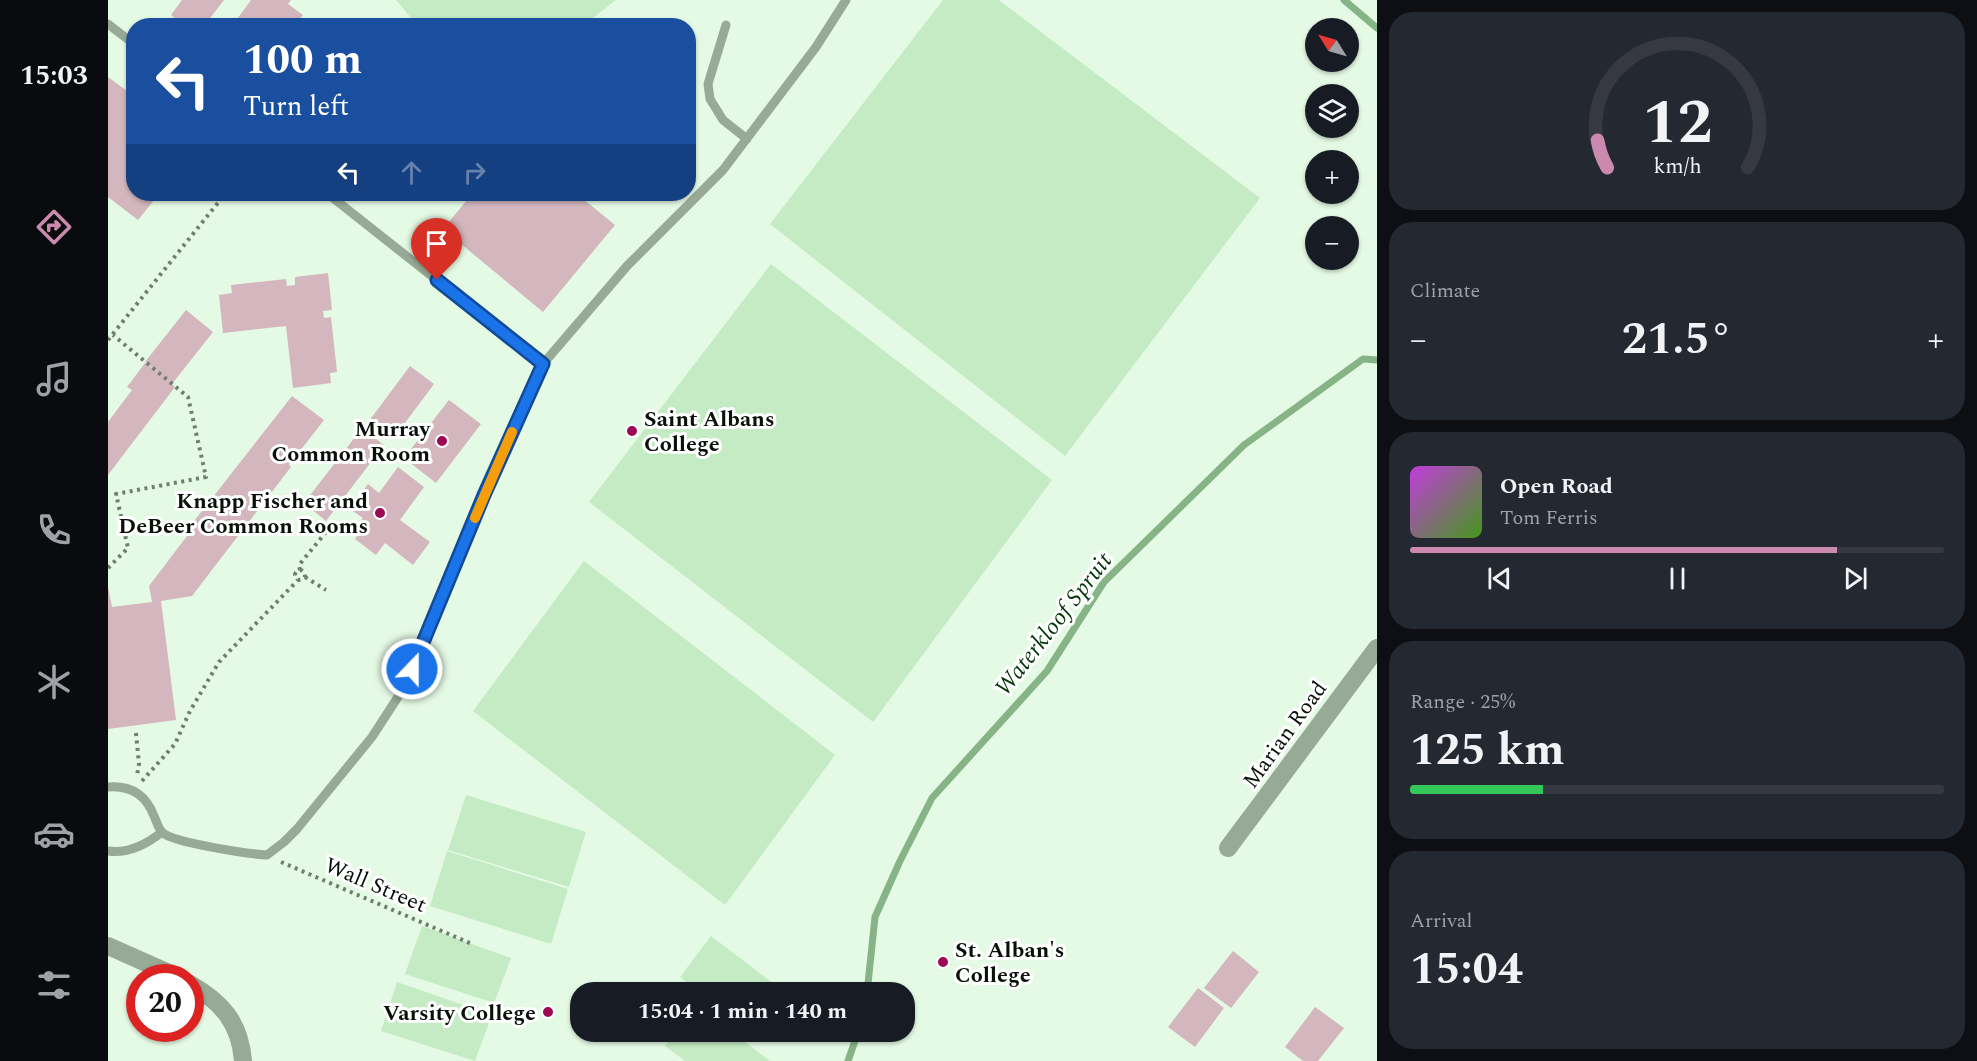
<!DOCTYPE html>
<html lang="en">
<head>
<meta charset="utf-8">
<style>
	:root { --surface:#171b24; --page:#242831; --text:#f1f3f6; --muted:#9ea1a6; --line:#363941; --accent:#cb89ad }
	body { margin:0; font-family:Spectral,serif; background:var(--page); color:var(--text); height:100vh; display:flex; flex-direction:column; font-size:22px; white-space:nowrap }
	* { box-sizing:border-box; margin:0 }
	p { font-size:20px; color:var(--muted) }
	.icon { flex:none; width:33px; height:33px; fill:none; stroke:currentColor; stroke-width:2; stroke-linecap:round; stroke-linejoin:round }
	.map { position:relative; flex:1; overflow:hidden }
	.side { display:flex; flex-direction:column; gap:12px; padding:12px; background:#0d0f14; width:600px }
	.side>* { flex:none }
	.guide { position:absolute; left:18px; top:18px; width:570px; height:183px; border-radius:24px; box-shadow:0 2px 4px #0004; background:#1a4fa0; color:#fff; overflow:hidden }
	.needle { width:39px; rotate:307deg }
	.controls { position:absolute; left:1197px; top:18px; display:grid; gap:12px }
	.controls a { display:grid; place-items:center; width:54px; height:54px; border-radius:50%; background:var(--surface); box-shadow:0 2px 4px #0004; font-size:30px }
	.speed { position:absolute; left:18px; top:964px; display:flex; gap:12px; font-size:30px; font-weight:700; text-align:center }
	.speed>* { display:grid; place-content:center; width:78px; height:78px; border-radius:50%; background:var(--surface); box-shadow:0 2px 4px #0004; line-height:1 }
	.speed .limit { border:9px solid #d22; background:#fff; color:#111 }
	.pin { position:absolute; display:grid; place-items:center; width:51px; height:51px; color:#fff; margin:-62px -26px; border-radius:50% 50% 50% 0; rotate:-45deg; box-shadow:0 0 6px #0007 }
	.pin .icon { rotate:45deg }
	.me { position:absolute; width:66px; margin:-33px; rotate:22deg; stroke-linejoin:round; filter:drop-shadow(0 0 4px #0008) }
	.turn { display:flex; align-items:center; gap:21px; height:126px; padding:0 18px; font-size:27px }
	.turn .icon { width:78px; height:78px; stroke-width:2.5 }
	.turn b { display:block; font-size:42px; line-height:51px }
	.lanes { display:flex; align-items:center; height:57px; padding:0 18px; background:#0003; justify-content:center; gap:30px; direction:ltr }
	.lanes .off { opacity:.35 }
	.big { font-size:45px; font-weight:700; line-height:1.1 }
	.side .widget { flex:1; display:flex; flex-direction:column; justify-content:center; gap:9px; min-width:0; padding:0 21px; border-radius:24px; background:var(--page) }
	.side .dial { align-items:center; gap:0 }
	.dial svg { height:156px; overflow:visible; fill:none; stroke:var(--line); stroke-width:7; stroke-linecap:round; text-anchor:middle }
	.dial text { fill:var(--text); stroke:none }
	.song { display:flex; align-items:center; gap:18px }
	.cover { width:72px; height:72px; border-radius:9px; background:linear-gradient(135deg,hsl(290 70% 55%),hsl(100 70% 35%)) }
	.played { height:6px; border-radius:3px; background:linear-gradient(90deg,var(--accent) 80%,var(--line) 80%) }
	.keys { display:flex; justify-content:space-around; direction:ltr }
	.heat { display:flex; justify-content:space-between; align-items:center; font-size:33px; direction:ltr }
	.charge { height:9px; border-radius:4px; background:linear-gradient(90deg,#34c759 25%,var(--line) 0) }
	.trip { position:absolute; left:462px; top:982px; width:345px; height:60px; border-radius:24px; background:var(--surface); box-shadow:0 2px 4px #0004; font-weight:700; line-height:60px; text-align:center }
	main { display:flex; flex:1; min-height:0 }
	.dock { display:flex; flex-direction:column; width:108px; justify-content:space-around; align-items:center; background:#090b0e; color:var(--muted) }
	.dock .icon { width:42px; height:42px }
	.dock .current { color:var(--accent) }
	.dock b { font-size:27px; color:var(--text) }
	.map>svg:first-child { display:block }
	.green { fill:#c4ebc3 }
	.lines { fill:none; stroke-linecap:round; stroke-linejoin:round }
	.stream { stroke:#87b486; stroke-width:7 }
	.building { fill:#d3b6be }
	.path { stroke:#707d70; stroke-width:4; stroke-dasharray:3 4.5; stroke-linecap:butt }
	.service { stroke:#96aa95; stroke-width:9 }
	.minor { stroke:#96aa95; stroke-width:18 }
	.route-casing { stroke:#114b97; stroke-width:15 }
	.route { stroke:#1a73e8; stroke-width:10 }
	.slow { stroke:#f59e0b; stroke-width:10 }
	.poi-dot { fill:#9d0753; stroke:#fff; stroke-width:2 }
	.labels { text-anchor:middle; stroke-width:6; stroke-linejoin:round; paint-order:stroke }
	.poi-label { font-size:22px; font-weight:bold; fill:#0a110a; stroke:#fff; text-anchor:end }
	.street-label { font-size:22px; fill:#0a110a; stroke:#fff }
	.water-label { font-size:24px; font-style:italic; fill:#043709; stroke:#fff }
</style>
</head>
<body>
<main>
<nav class="dock">
<b>15:03</b>
<svg class="icon current" aria-label="directions" viewBox="0 0 24 24"><path d="M12 3l9 9-9 9-9-9zM9 14v-3h6M13 9l2 2-2 2"/></svg>
<svg class="icon" aria-label="music" viewBox="0 0 24 24"><path d="M9 18V5l10-2v13"/><circle cx="6" cy="18" r="3"/><circle cx="16" cy="16" r="3"/></svg>
<svg class="icon" aria-label="phone" viewBox="0 0 24 24"><path d="M5 4h4l2 5-3 2q2 4 5 5l2-3 5 2v4C11 20 4 13 5 4z"/></svg>
<svg class="icon" aria-label="climate" viewBox="0 0 24 24"><path d="M12 3v18M4 7l16 10M4 17L20 7"/></svg>
<svg class="icon" aria-label="car" viewBox="0 0 24 24"><path d="M5 17H2v-5l4-1 3-4h7l3 4 3 1v5h-3M9 17h6M6 11h13"/><circle cx="7" cy="17" r="2"/><circle cx="17" cy="17" r="2"/></svg>
<svg class="icon" aria-label="filters" viewBox="0 0 24 24"><path d="M4 7h16M4 17h16"/><circle cx="9" cy="7" r="2"/><circle cx="15" cy="17" r="2"/></svg>
</nav>
<div class="map">
<svg width="1269" height="1061" viewBox="0 0 1269 1061">
	<rect width="100%" height="100%" fill="#e5fae4"/>
	<path class="green" d="M288,0H508L476,25H309Z
		M835,0H891L1152,198L957,456L662,224Z
		M663,264L944,480L765,722L481,502Z
		M476,561L727,755L617,905L365,711Z
		M358,795L478,832L461,887L340,850Z
		M339,851L460,889L443,944L322,906Z
		M314,926L403,958L386,1003L297,974Z
		M603,936L678,993H593L572,977Z
		M289,982L384,1015L367,1061L273,1031Z
		M568,1032H624L662,1061H577L557,1046Z"/>
	<g class="lines">
		<path class="stream" d="M1236,0L1269,28
			M759,993L767,917L792,861L824,798L939,671L996,582L1136,445L1255,359L1269,360
			M740,1061L750,1032"/>
	</g>
	<path class="building" d="M74,0H116L96,26H77L63,15Z
		M143,0H183L180,4L195,15L191,20L197,26H124Z
		M0,77L26,96V194H51L30,220L0,197Z
		M364,194H469L507,225L435,312L335,229Z
		M220,273L224,310L215,311L216,318L223,317L229,372L222,373L223,383L185,388L178,326L115,333L111,295L124,293L123,285L178,279L179,286L187,285V277Z
		M78,310L105,332L64,384L67,387L0,475V422L24,390L19,387L37,363L51,373L37,362Z
		M302,366L326,384L285,439L261,421Z
		M184,396L216,420L181,465L183,467L84,596L53,601L68,720L0,729V587L4,607L44,602L41,586L79,536L76,534Z
		M341,400L373,424L328,483L296,458Z
		M254,428L276,445L218,521L196,503Z
		M290,467L316,487L292,520L322,542L305,565L277,543L268,555L247,539L254,528L250,525L255,518L242,509L260,484L271,493Z
		M1125,951L1151,972L1123,1008L1096,988Z
		M1090,988L1116,1008L1087,1047L1060,1027Z
		M1207,1007L1236,1028L1210,1061H1195L1177,1047Z"/>
	<g class="lines">
		<path class="path" d="M0,340L117,194
			M0,568L20,548L8,494L98,477L80,397L5,335
			M187 575a5 5 0 1 1 10 0a5 5 0 1 1-10 0Z
			M192,570L191,565L218,532
			M197,577L218,590
			M28,733L31,764L29,775
			M34,781L67,744L82,711L111,662L190,580
			M173,862L364,944"/>
		<path class="service" d="M0,24L26,44
			M618,25L600,84L602,99L615,120L639,139
			M220,194L435,364
			M0,787C23,785 38,795 46,816C49,822 50,829 55,833C67,843 141,854 159,855L176,842L189,829L264,737L297,686L376,495L435,364L519,266L615,170L708,47L738,0
			M0,851C20,854 39,844 54,832"/>
		<path class="minor" d="M1120,848L1269,648
			M0,946L72,978
			M82,984C114,1002 132,1023 135,1061"/>
	</g>
	<g class="lines">
		<g class="route-casing">
			<path id="route" d="M304,669L376,495L435,364L329,280"/>
		</g>
		<use href="#route" class="route"/>
		<path class="slow" d="M367,518L404,432"/>
	</g>
	<g class="poi-dot">
		<circle cx="524" cy="431" r="6"/>
		<circle cx="334" cy="441" r="6"/>
		<circle cx="272" cy="513" r="6"/>
		<circle cx="835" cy="962" r="6"/>
		<circle cx="440" cy="1012" r="6"/>
	</g>
	<g class="labels">
		<g class="poi-label">
			<text x="536" y="426" text-anchor="start">Saint Albans<tspan x="536" dy="25">College</tspan></text>
			<text x="322" y="436">Murray<tspan x="322" dy="25">Common Room</tspan></text>
			<text x="260" y="508">Knapp Fischer and<tspan x="260" dy="25">DeBeer Common Rooms</tspan></text>
			<text x="847" y="957" text-anchor="start">St. Alban's<tspan x="847" dy="25">College</tspan></text>
			<text x="428" y="1020">Varsity College</text>
		</g>
		<g class="street-label">
			<text transform="translate(1176 734) rotate(-54)" y="8">Marian Road</text>
			<text transform="translate(268 884) rotate(23)" y="8">Wall Street</text>
		</g>
		<g class="water-label">
			<text transform="translate(945 624) rotate(-52)" y="8">Waterkloof Spruit</text>
		</g>
	</g>
</svg>
<div class="controls">
<a><svg class="needle" viewBox="-14 -14 28 28"><path d="M0-13l5 13h-10z" fill="#e53935"/><path d="M0 13l5-13h-10z" fill="#9ea1a6"/></svg></a>
<a><svg class="icon" aria-label="layers" viewBox="0 0 24 24"><path d="M12 4l9 5-9 5-9-5zM3 14l9 5 9-5"/></svg></a>
<a>+</a>
<a>−</a>
</div>
<div class="speed"><div class="limit">20</div></div>
<div class="pin" style="left:329px;top:280px;background:#d93025"><svg class="icon" aria-label="arrive" viewBox="0 0 24 24"><path d="M6 21V4h12l-3 4 3 4H6"/></svg></div>
<svg class="me" style="left:304px;top:669px" viewBox="-20 -20 40 40"><circle r="17" fill="#1a73e8" stroke="#fff" stroke-width="3"/><path d="M0-11L8 9 0 5-8 9z" fill="#fff"/></svg>
<div class="trip">15:04 · 1 min · 140 m</div>
<div class="guide">
<div class="turn"><svg class="icon" aria-label="left" viewBox="0 0 24 24"><path d="M17 20v-9H6M10 6l-5 5 5 5"/></svg><div><b>100 m</b>Turn left</div></div>
<div class="lanes"><svg class="icon" aria-label="left" viewBox="0 0 24 24"><path d="M17 20v-9H6M10 6l-5 5 5 5"/></svg><svg class="icon off" aria-label="ahead" viewBox="0 0 24 24"><path d="M12 20V5M6 11l6-6 6 6"/></svg><svg class="icon off" aria-label="right" viewBox="0 0 24 24"><path d="M7 20v-9h11M14 6l5 5-5 5"/></svg></div>
</div>
</div>
<section class="side">
<div class="widget dial"><svg viewBox="0 0 100 80">
<path d="M14 69A42 42 0 1 1 86 69"/>
<path d="M14 69A42 42 0 0 1 9 55" stroke="#cb89ad"/>
<text x="50" y="56" font-size="32" font-weight="700">12</text>
<text x="50" y="72" font-size="11">km/h</text>
</svg></div>
<div class="widget"><p>Climate</p>
<div class="heat"><a>−</a><b class="big">21.5°</b><a>+</a></div>
</div>
<div class="widget">
<div class="song"><i class="cover"></i><div><b>Open Road</b><p>Tom Ferris</p></div></div>
<div class="played"></div>
<div class="keys"><svg class="icon" aria-label="previous" viewBox="0 0 24 24"><path d="M18 5L8 12l10 7zM5 5v14"/></svg><svg class="icon" aria-label="pause" viewBox="0 0 24 24"><path d="M8 5v14M16 5v14"/></svg><svg class="icon" aria-label="next" viewBox="0 0 24 24"><path d="M6 5l10 7-10 7zM19 5v14"/></svg></div>
</div>
<div class="widget"><p>Range · 25%</p><b class="big">125 km</b><div class="charge"></div></div>
<div class="widget"><p>Arrival</p><b class="big">15:04</b></div>
</section>
</main>
</body>
</html>
